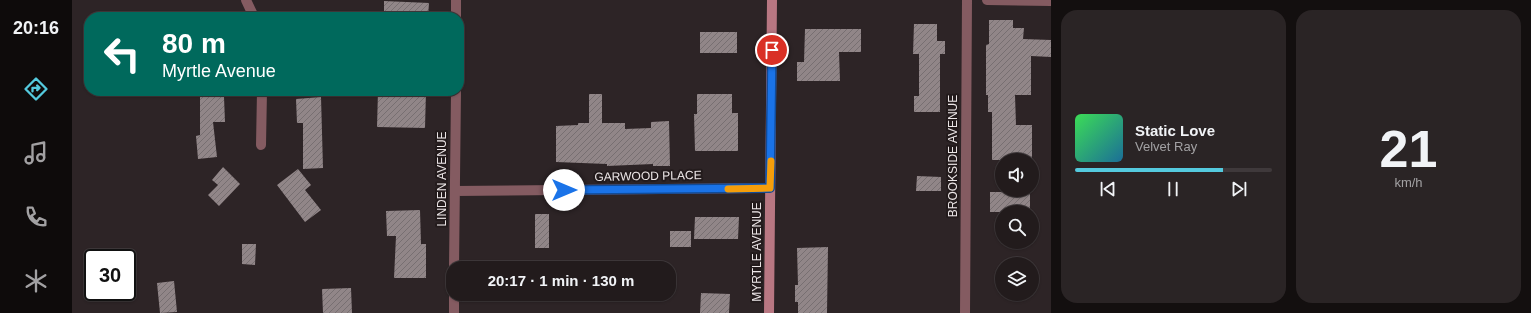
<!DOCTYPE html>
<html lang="en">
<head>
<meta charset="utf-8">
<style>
	:root { --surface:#221b1c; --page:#2a2425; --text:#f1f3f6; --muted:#a2a1a3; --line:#3f393b; --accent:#54cade }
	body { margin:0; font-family:Helvetica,sans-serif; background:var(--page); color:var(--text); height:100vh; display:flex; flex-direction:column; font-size:15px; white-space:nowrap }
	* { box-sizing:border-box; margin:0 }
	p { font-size:13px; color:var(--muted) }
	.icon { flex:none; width:22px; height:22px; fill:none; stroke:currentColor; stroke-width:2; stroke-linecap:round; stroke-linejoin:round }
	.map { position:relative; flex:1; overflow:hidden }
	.panel { display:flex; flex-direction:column; gap:10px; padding:10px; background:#130f0f; width:480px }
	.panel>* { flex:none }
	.top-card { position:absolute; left:12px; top:12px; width:380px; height:84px; border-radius:16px; box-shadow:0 1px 3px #0004,0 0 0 1px var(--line); background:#00695c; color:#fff; overflow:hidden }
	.fabs { position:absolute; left:923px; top:153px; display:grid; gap:8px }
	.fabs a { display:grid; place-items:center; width:44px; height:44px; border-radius:50%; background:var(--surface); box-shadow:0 1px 3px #0004,0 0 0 1px var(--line); font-size:20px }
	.speed { position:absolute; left:12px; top:249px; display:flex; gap:8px; font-size:20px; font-weight:700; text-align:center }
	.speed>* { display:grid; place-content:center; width:52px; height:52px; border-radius:50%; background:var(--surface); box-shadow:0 1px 3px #0004,0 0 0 1px var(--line); line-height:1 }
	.speed .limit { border:2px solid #111; border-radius:6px; background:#fff; color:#111 }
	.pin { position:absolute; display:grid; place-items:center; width:34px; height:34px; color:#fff; margin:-17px; border:2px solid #fff; border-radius:50%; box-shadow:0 1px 4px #0007 }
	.me { position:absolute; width:44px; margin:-22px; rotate:90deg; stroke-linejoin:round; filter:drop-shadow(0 0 3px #0008) }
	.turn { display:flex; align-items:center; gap:14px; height:84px; padding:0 12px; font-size:18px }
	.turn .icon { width:52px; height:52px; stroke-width:2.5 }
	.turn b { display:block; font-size:28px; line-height:34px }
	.panel .tile { flex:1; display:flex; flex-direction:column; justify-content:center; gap:6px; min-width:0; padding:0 14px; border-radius:16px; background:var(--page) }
	.panel .dial { align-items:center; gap:0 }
	.dial b { font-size:52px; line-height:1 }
	.song { display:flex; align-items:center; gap:12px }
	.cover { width:48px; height:48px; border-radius:6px; background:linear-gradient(135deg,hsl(130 70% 55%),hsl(200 70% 35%)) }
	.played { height:4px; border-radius:2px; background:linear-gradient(90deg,var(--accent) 75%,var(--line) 75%) }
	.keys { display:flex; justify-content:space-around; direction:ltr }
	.panel .tiles { flex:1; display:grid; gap:10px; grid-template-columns:repeat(2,1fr) }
	.trip { position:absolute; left:374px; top:261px; width:230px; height:40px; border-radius:16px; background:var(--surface); box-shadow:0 1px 3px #0004,0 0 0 1px var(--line); font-weight:600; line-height:40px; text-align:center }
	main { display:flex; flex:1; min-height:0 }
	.tab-bar { display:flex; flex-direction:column; width:72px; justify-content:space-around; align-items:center; background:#0e0b0b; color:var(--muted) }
	.tab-bar .icon { width:28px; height:28px }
	.tab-bar .selected { color:var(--accent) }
	.tab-bar b { font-size:18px; color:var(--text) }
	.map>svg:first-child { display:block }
	.building { fill:url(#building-hatch) }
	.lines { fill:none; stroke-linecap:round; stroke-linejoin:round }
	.street { stroke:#845b61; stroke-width:10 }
	.secondary { stroke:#b87782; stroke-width:10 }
	.route-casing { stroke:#114b97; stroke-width:10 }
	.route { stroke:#1a73e8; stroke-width:7 }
	.slow { stroke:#f59e0b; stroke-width:7 }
	.labels { text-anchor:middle; stroke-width:4; stroke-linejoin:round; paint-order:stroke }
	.street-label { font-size:12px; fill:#ece6e7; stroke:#231b1c }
</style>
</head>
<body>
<main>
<nav class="tab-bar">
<b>20:16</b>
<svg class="icon selected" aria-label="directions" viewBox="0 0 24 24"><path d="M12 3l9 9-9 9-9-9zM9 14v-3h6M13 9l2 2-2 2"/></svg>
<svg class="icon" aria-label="music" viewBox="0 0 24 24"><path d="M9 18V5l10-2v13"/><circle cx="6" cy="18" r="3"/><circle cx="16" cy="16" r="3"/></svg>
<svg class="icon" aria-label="phone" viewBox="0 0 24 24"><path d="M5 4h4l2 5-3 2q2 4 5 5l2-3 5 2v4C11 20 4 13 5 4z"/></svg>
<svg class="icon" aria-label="climate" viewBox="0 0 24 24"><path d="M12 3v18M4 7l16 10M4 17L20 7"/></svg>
</nav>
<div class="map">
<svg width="979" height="313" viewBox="0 0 979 313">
	<defs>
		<pattern id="building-hatch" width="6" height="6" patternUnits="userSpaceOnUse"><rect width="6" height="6" fill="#918688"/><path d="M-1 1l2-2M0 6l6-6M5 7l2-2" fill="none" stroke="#776f71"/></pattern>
	</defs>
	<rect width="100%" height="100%" fill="#2d2426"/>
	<path class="building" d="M312,1L357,3L356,17H312Z
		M917,20H941V28H952L951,39L979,40V57L959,56V95H943L944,125H960V160H920V112H916V95H914V45L917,44Z
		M842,24H865V41H873V54H868V112H842V96H847V54H841Z
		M733,29H789V52H767L768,81H725V62H732Z
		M628,32H665V53H628Z
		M306,91H354L353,128L305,127Z
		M517,94H530V123H553V129L579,128V122L597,121L598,166H581V164L535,166V164L484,162V126L506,125V123H517Z
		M625,94H660V113H666V151H623L622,114H625Z
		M128,97H152L153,122H141L145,157L126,159L124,136L128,135Z
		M249,97L251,168L231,169V123H225L224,99Z
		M151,167L168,184L147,206L136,195L146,185L140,180Z
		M226,169L239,185L233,190L249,210L233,222L205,185Z
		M845,176L869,177V191H844Z
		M918,192H958V212H918Z
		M348,210L349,244H354V278H322L324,236H315L314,211Z
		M463,214H477V248H463Z
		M623,217H667L666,239H622Z
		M598,231H619V247H598Z
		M170,244H184L183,265L170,264Z
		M756,247L755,313H726V302H723V285H726L725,248Z
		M102,281L105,312L88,313L85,283Z
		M279,288L280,313H251L250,289Z
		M629,293L658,294L657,313H628Z"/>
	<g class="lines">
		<path class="street" d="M174,0L182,17
			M915,0L979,1
			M384,17V0
			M189,145L190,91
			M383,191L698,188
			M382,268L384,91
			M382,313V294
			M893,313L895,0"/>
		<path class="secondary" d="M697,313L700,0"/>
	</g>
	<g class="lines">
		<g class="route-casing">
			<path id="route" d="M492,190L698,188L700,50"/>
		</g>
		<use href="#route" class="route"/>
		<path class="slow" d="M656,189L698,188L699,161"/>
	</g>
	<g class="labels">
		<g class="street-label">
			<text transform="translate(881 156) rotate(-90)" y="4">BROOKSIDE AVENUE</text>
			<text transform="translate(576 176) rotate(-1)" y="4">GARWOOD PLACE</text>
			<text transform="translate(370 179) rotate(-90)" y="4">LINDEN AVENUE</text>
			<text transform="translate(685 252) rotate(-90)" y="4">MYRTLE AVENUE</text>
		</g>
	</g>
</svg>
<div class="fabs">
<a><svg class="icon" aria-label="sound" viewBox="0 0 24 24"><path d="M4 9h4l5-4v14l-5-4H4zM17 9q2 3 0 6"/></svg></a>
<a><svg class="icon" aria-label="search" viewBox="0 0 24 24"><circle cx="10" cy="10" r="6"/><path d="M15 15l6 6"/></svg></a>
<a><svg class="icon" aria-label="layers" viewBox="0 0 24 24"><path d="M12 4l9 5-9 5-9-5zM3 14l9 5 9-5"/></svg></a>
</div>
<div class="speed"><div class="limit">30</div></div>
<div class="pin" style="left:700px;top:50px;background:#d93025"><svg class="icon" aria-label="arrive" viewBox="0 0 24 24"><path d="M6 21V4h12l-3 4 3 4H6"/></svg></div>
<svg class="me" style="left:492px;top:190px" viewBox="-20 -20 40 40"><circle r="19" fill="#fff"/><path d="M0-13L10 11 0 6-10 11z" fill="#1a73e8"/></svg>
<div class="trip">20:17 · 1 min · 130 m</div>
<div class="top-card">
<div class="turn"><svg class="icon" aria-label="left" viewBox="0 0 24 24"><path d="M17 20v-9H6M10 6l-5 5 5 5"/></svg><div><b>80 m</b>Myrtle Avenue</div></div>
</div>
</div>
<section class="panel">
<div class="tiles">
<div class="tile">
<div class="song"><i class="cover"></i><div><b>Static Love</b><p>Velvet Ray</p></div></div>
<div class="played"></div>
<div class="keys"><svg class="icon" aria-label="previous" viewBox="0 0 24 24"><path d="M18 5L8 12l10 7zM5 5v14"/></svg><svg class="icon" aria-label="pause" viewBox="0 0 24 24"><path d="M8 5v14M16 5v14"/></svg><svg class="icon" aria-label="next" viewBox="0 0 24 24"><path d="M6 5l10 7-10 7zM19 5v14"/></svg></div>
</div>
<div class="tile dial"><b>21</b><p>km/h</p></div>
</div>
</section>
</main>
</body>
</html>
